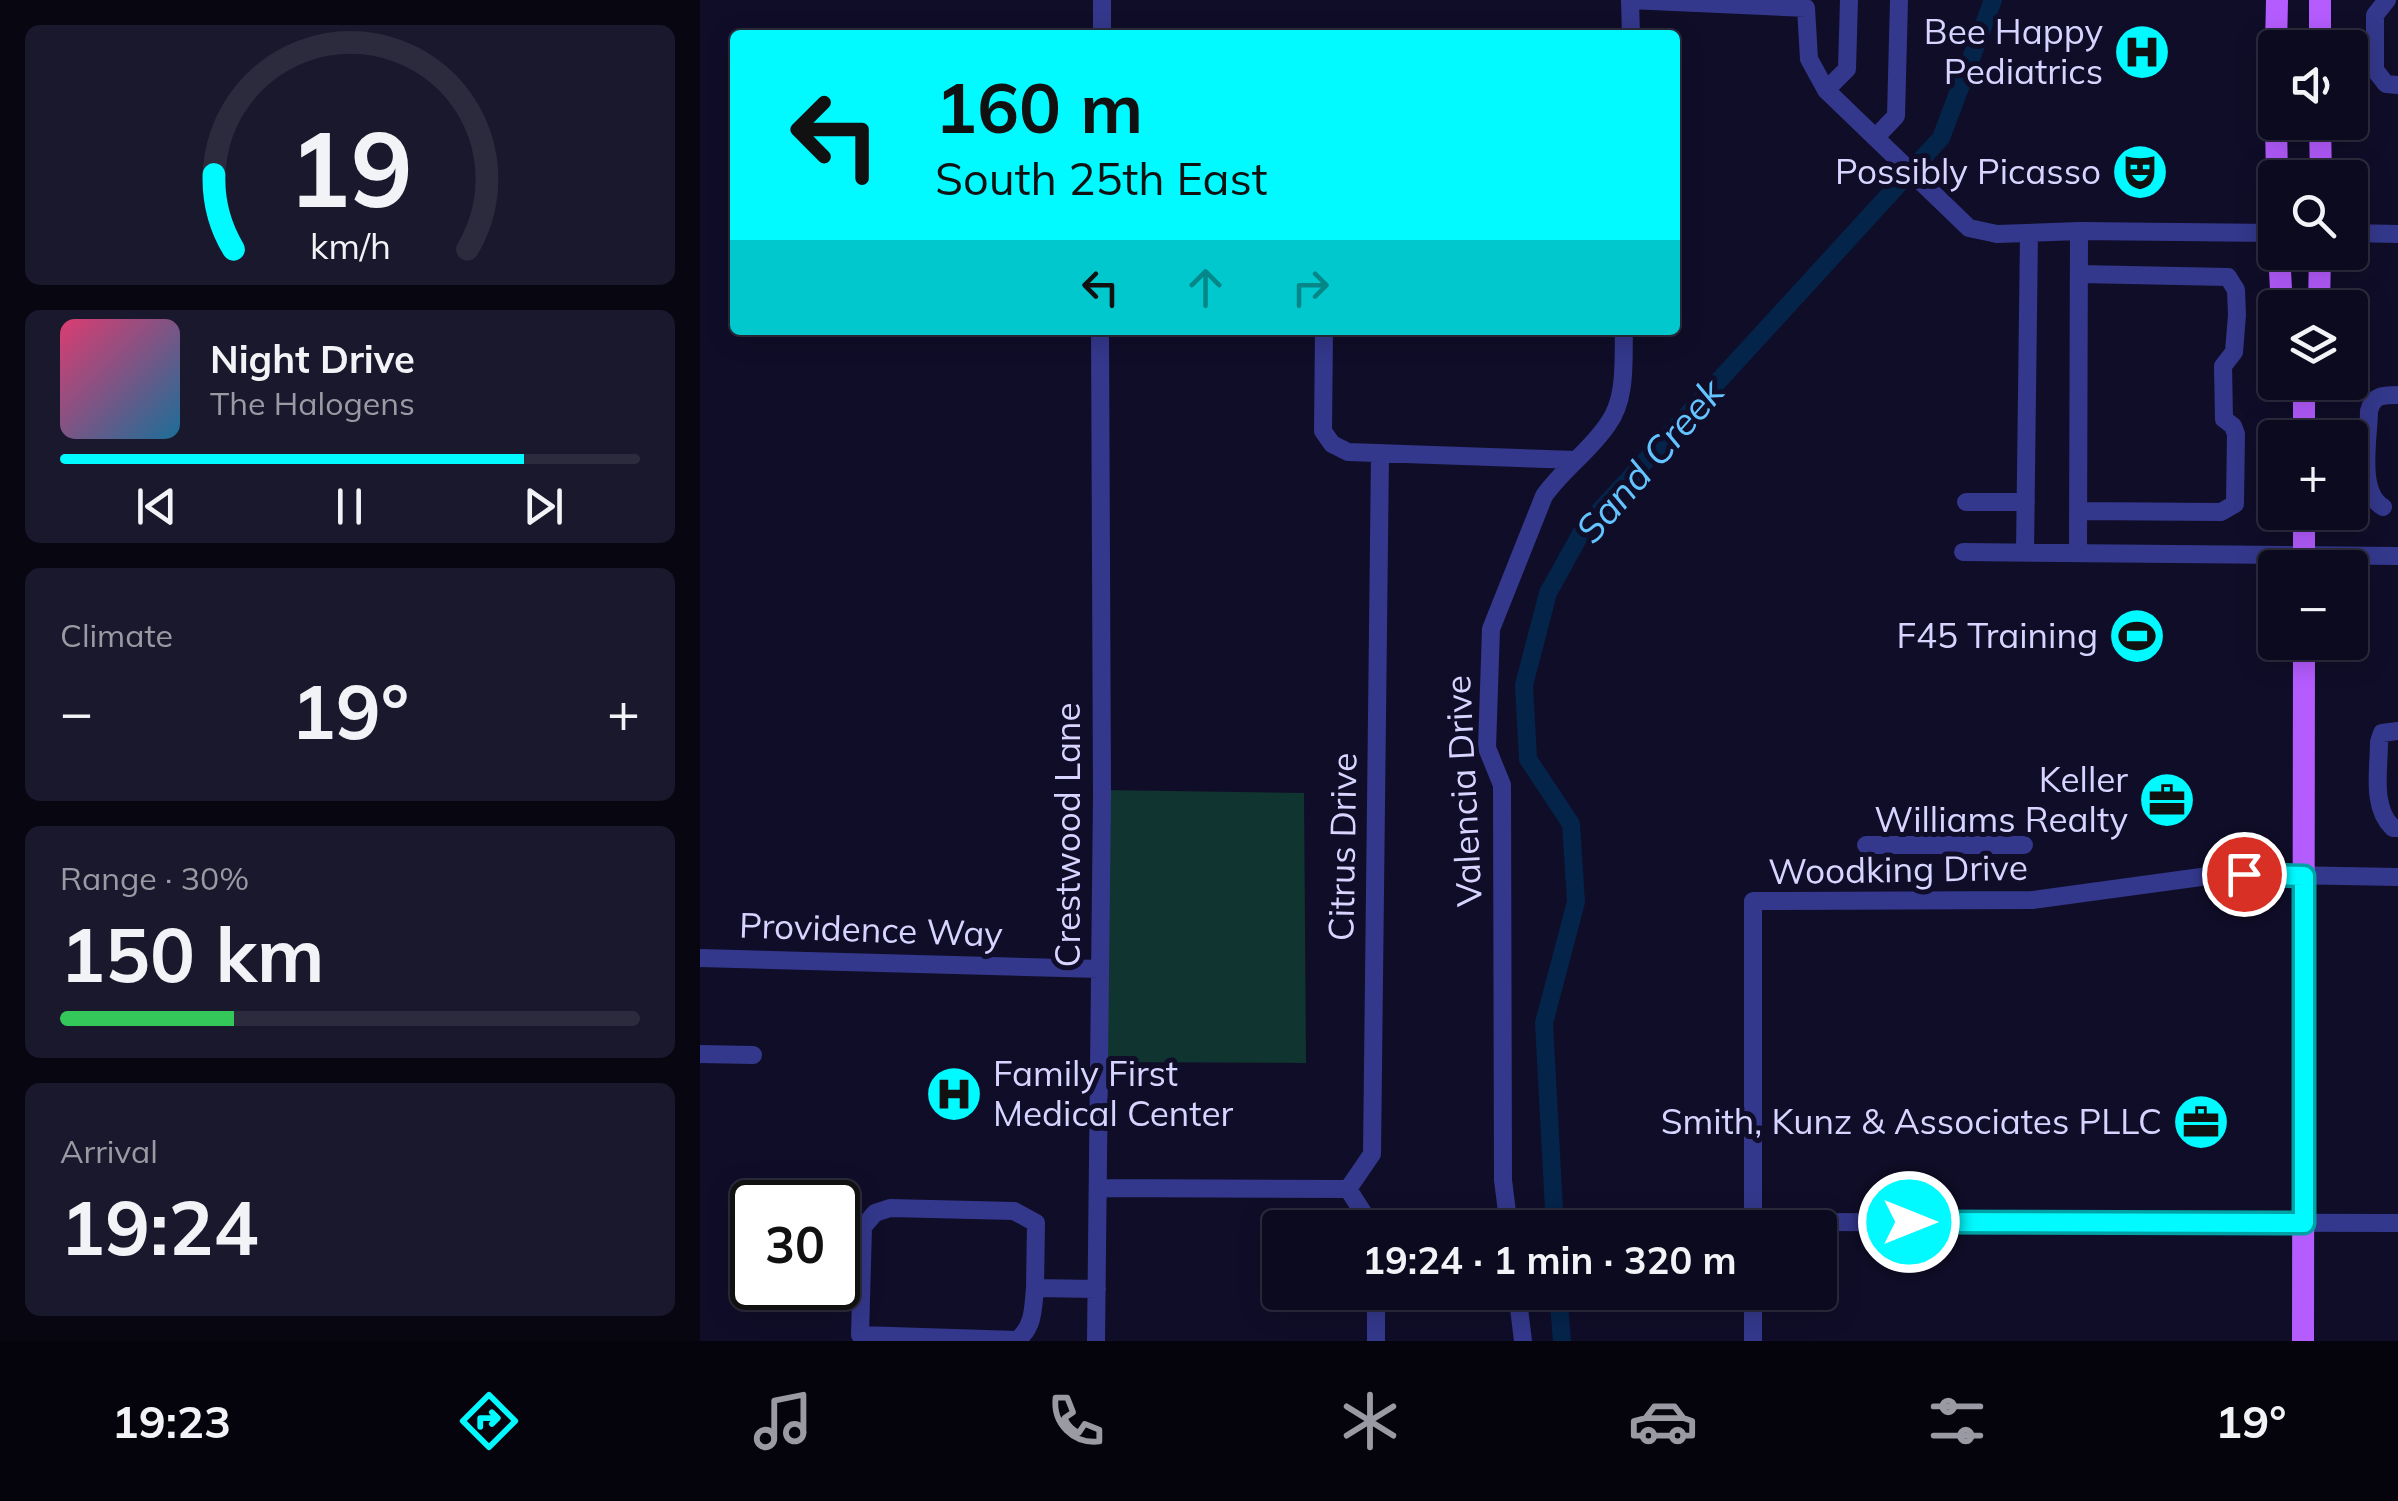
<!DOCTYPE html>
<html lang="en">
<head>
<meta charset="utf-8">
<style>
	:root { --surface:#0c0a1f; --page:#1a182c; --text:#f1f3f6; --muted:#9a9aa4; --line:#2c2b3d; --accent:#01faff }
	body { margin:0; font-family:Mulish,sans-serif; background:var(--page); color:var(--text); height:100vh; display:flex; flex-direction:column; font-size:38px; white-space:nowrap }
	* { box-sizing:border-box; margin:0 }
	p { font-size:32px; color:var(--muted) }
	.icon { flex:none; width:55px; height:55px; fill:none; stroke:currentColor; stroke-width:2; stroke-linecap:round; stroke-linejoin:round }
	.map { position:relative; flex:1; overflow:hidden }
	.sheet { display:flex; flex-direction:column; gap:25px; padding:25px; background:#070611; width:700px }
	.sheet>* { flex:none }
	.top-card { position:absolute; left:30px; top:30px; width:950px; height:305px; border-radius:10px; box-shadow:0 5px 25px #0003,0 0 0 2px var(--line); background:#01faff; color:#111; overflow:hidden }
	.controls { position:absolute; left:1558px; top:30px; display:grid; gap:20px }
	.controls a { display:grid; place-items:center; width:110px; height:110px; border-radius:10px; background:var(--surface); box-shadow:0 5px 25px #0003,0 0 0 2px var(--line); font-size:50px }
	.speed { position:absolute; left:30px; top:1180px; display:flex; gap:20px; font-size:50px; font-weight:700; text-align:center }
	.speed>* { display:grid; place-content:center; width:130px; height:130px; border-radius:50%; background:var(--surface); box-shadow:0 5px 25px #0003,0 0 0 2px var(--line); line-height:1 }
	.speed .limit { border:5px solid #111; border-radius:15px; background:#fff; color:#111 }
	.pin { position:absolute; display:grid; place-items:center; width:85px; height:85px; color:#fff; margin:-42px; border:5px solid #fff; border-radius:50%; box-shadow:0 2px 10px #0007 }
	.me { position:absolute; width:110px; margin:-55px; rotate:90deg; stroke-linejoin:round; filter:drop-shadow(0 0 8px #0008) }
	.turn { display:flex; align-items:center; gap:35px; height:210px; padding:0 40px; font-size:45px }
	.turn .icon { width:130px; height:130px; stroke-width:2.5 }
	.turn b { display:block; font-size:70px; line-height:85px }
	.lanes { display:flex; align-items:center; height:95px; padding:0 40px; background:#0003; justify-content:center; gap:50px; direction:ltr }
	.lanes .off { opacity:.35 }
	.big { font-size:75px; font-weight:700; line-height:1.1 }
	.sheet .widget { flex:1; display:flex; flex-direction:column; justify-content:center; gap:15px; min-width:0; padding:0 35px; border-radius:15px; background:var(--page) }
	.sheet .dial { align-items:center; gap:0 }
	.dial svg { height:260px; overflow:visible; fill:none; stroke:var(--line); stroke-width:7; stroke-linecap:round; text-anchor:middle }
	.dial text { fill:var(--text); stroke:none }
	.song { display:flex; align-items:center; gap:30px }
	.cover { width:120px; height:120px; border-radius:15px; background:linear-gradient(135deg,hsl(340 70% 55%),hsl(200 70% 35%)) }
	.played { height:10px; border-radius:5px; background:linear-gradient(90deg,var(--accent) 80%,var(--line) 80%) }
	.keys { display:flex; justify-content:space-around; direction:ltr }
	.heat { display:flex; justify-content:space-between; align-items:center; font-size:55px; direction:ltr }
	.charge { height:15px; border-radius:8px; background:linear-gradient(90deg,#34c759 30%,var(--line) 0) }
	.trip { position:absolute; left:562px; top:1210px; width:575px; height:100px; border-radius:10px; background:var(--surface); box-shadow:0 5px 25px #0003,0 0 0 2px var(--line); font-weight:700; line-height:100px; text-align:center }
	.tab-bar { display:flex; height:160px; justify-content:space-around; align-items:center; background:#05040c; color:var(--muted) }
	.tab-bar .icon { width:70px; height:70px }
	.tab-bar .current { color:var(--accent) }
	.tab-bar b { font-size:45px; color:var(--text) }
	main { display:flex; flex:1; min-height:0 }
	.map>svg:first-child { display:block }
	.green { fill:#10342f }
	.lines { fill:none; stroke-linecap:round; stroke-linejoin:round }
	.canal { stroke:#05244a; stroke-width:18 }
	.minor { stroke:#34388c; stroke-width:18 }
	.major { stroke:#b55cff; stroke-width:22 }
	.route-casing { stroke:#01a2a6; stroke-width:25 }
	.route { stroke:#01faff; stroke-width:18 }
	.labels { text-anchor:middle; stroke-width:10; stroke-linejoin:round; paint-order:stroke }
	.poi-label { font-size:35px; fill:#d7d5ff; stroke:#100d29; text-anchor:end }
	.street-label { font-size:35px; fill:#d7d5ff; stroke:#100d29 }
	.water-label { font-size:38px; font-style:italic; fill:#63c4ff; stroke:#100d29 }
</style>
</head>
<body>
<main>
<section class="sheet">
<div class="widget dial"><svg viewBox="0 0 100 80">
<path d="M14 69A42 42 0 1 1 86 69"/>
<path d="M14 69A42 42 0 0 1 8 46" stroke="#01faff"/>
<text x="50" y="56" font-size="32" font-weight="700">19</text>
<text x="50" y="72" font-size="11">km/h</text>
</svg></div>
<div class="widget">
<div class="song"><i class="cover"></i><div><b>Night Drive</b><p>The Halogens</p></div></div>
<div class="played"></div>
<div class="keys"><svg class="icon" aria-label="previous" viewBox="0 0 24 24"><path d="M18 5L8 12l10 7zM5 5v14"/></svg><svg class="icon" aria-label="pause" viewBox="0 0 24 24"><path d="M8 5v14M16 5v14"/></svg><svg class="icon" aria-label="next" viewBox="0 0 24 24"><path d="M6 5l10 7-10 7zM19 5v14"/></svg></div>
</div>
<div class="widget"><p>Climate</p>
<div class="heat"><a>−</a><b class="big">19°</b><a>+</a></div>
</div>
<div class="widget"><p>Range · 30%</p><b class="big">150 km</b><div class="charge"></div></div>
<div class="widget"><p>Arrival</p><b class="big">19:24</b></div>
</section>
<div class="map">
<svg width="1698" height="1341" viewBox="0 0 1698 1341">
	<rect width="100%" height="100%" fill="#100d29"/>
	<path class="green" d="M402,790L604,793L606,1063L399,1062Z"/>
	<g class="lines">
		<path class="canal" d="M855,1228L844,1023L876,902L871,824L828,759L824,685L848,593L884,528L1241,138L1293,0
			M858,1292L862,1341"/>
		<path class="minor" d="M930,0L1106,8L1109,59L1126,90L1269,228L1297,234L1379,231L1575,233
			M930,0L931,35
			M1687,0L1675,15V70L1686,84L1698,85
			M402,35V0
			M1126,90L1147,69L1149,0
			M1176,137L1196,116L1199,0
			M1650,233L1698,234
			M624,330L623,431L632,444L648,452L876,460
			M1266,502H1326
			M1683,507C1657,492 1669,437 1669,411C1673,395 1683,395 1698,395
			M1378,511L1521,512L1535,504L1536,434L1533,426L1524,419L1523,366L1534,352L1537,315L1536,290L1528,277L1379,274
			M1263,552L1698,556
			M1325,553L1329,233
			M1378,553L1379,231
			M1698,731L1682,733L1679,742C1679,770 1671,807 1693,828H1698
			M1166,845H1324
			M0,958L400,969
			M0,1054L53,1055
			M398,1188L648,1189
			M1053,1222L1698,1223
			M673,1228L648,1189L672,1154L680,453
			M809,1228L803,1180L802,785L787,748L791,629L844,496C863,469 890,451 908,424C927,398 923,360 924,330
			M1053,1228V901L1332,900L1523,874L1698,877
			M335,1288C333,1308 334,1327 317,1340L160,1335L163,1227L175,1213L190,1208L314,1211L336,1223L335,1288L397,1289
			M676,1292V1341
			M817,1292L823,1341
			M396,1341L402,796L400,330
			M1053,1341V1292"/>
		<path class="major" d="M1620,0V48
			M1576,48L1577,0
			M1576,122L1577,178
			M1620,122L1621,178
			M1579,252L1582,308
			M1619,308L1620,252
			M1604,382V438
			M1604,568V512
			M1603,1341L1604,642"/>
	</g>
	<g class="lines">
		<g class="route-casing">
			<path id="route" d="M1209,1222L1604,1223V876L1544,874"/>
		</g>
		<use href="#route" class="route"/>
	</g>
	<defs>
		<g id="hospital-disc" transform="scale(2.875)"><circle r="9.5" fill="#01faff" stroke="#100d29"/><path d="M-5-5h3v3.5h4V-5h3V5h-3V1.5h-4V5h-3Z" fill="#111"/></g>
		<g id="theatre-disc" transform="scale(2.875)"><circle r="9.5" fill="#01faff" stroke="#100d29"/><path d="M-5-5.5Q0-4 5-5.5V0Q5 5 0 6Q-5 5-5 0ZM-3.3-2.5H-1v1.5H-3.3ZM1-2.5H3.3v1.5H1ZM-2.8 1Q0 5.5 2.8 1Z" fill="#111"/></g>
		<g id="stadium-disc" transform="scale(2.875)"><circle r="9.5" fill="#01faff" stroke="#100d29"/><path d="M0-5a6.5 5 0 1 0 0 10a6.5 5 0 1 0 0-10ZM-3.5-1.8h7v3.6h-7Z" fill="#111"/></g>
		<g id="office-disc" transform="scale(2.875)"><circle r="9.5" fill="#01faff" stroke="#100d29"/><path d="M-6-3h4V-5.5h4V-3h4V5H-6ZM-1-4.5V-3h2v-1.5ZM-6 0V1H6V0Z" fill="#111"/></g>
	</defs>
	<g fill-rule="evenodd">
		<use href="#hospital-disc" x="1442" y="52"/>
		<use href="#theatre-disc" x="1440" y="172"/>
		<use href="#stadium-disc" x="1437" y="636"/>
		<use href="#office-disc" x="1467" y="800"/>
		<use href="#hospital-disc" x="254" y="1094"/>
		<use href="#office-disc" x="1501" y="1122"/>
	</g>
	<g class="labels">
		<g class="poi-label">
			<text x="1403" y="44">Bee Happy<tspan x="1403" dy="40">Pediatrics</tspan></text>
			<text x="1401" y="184">Possibly Picasso</text>
			<text x="1398" y="648">F45 Training</text>
			<text x="1428" y="792">Keller<tspan x="1428" dy="40">Williams Realty</tspan></text>
			<text x="293" y="1086" text-anchor="start">Family First<tspan x="293" dy="40">Medical Center</tspan></text>
			<text x="1462" y="1134">Smith, Kunz &amp; Associates PLLC</text>
		</g>
		<g class="street-label">
			<text transform="translate(764 791) rotate(-93)" y="12">Valencia Drive</text>
			<text transform="translate(368 835) rotate(-90)" y="12">Crestwood Lane</text>
			<text transform="translate(643 847) rotate(-89)" y="12">Citrus Drive</text>
			<text transform="translate(1198 870) rotate(-1)" y="12">Woodking Drive</text>
			<text transform="translate(171 930) rotate(2)" y="12">Providence Way</text>
		</g>
		<g class="water-label">
			<text transform="translate(950 461) rotate(-49)" y="13">Sand Creek</text>
		</g>
	</g>
</svg>
<div class="controls">
<a><svg class="icon" aria-label="sound" viewBox="0 0 24 24"><path d="M4 9h4l5-4v14l-5-4H4zM17 9q2 3 0 6"/></svg></a>
<a><svg class="icon" aria-label="search" viewBox="0 0 24 24"><circle cx="10" cy="10" r="6"/><path d="M15 15l6 6"/></svg></a>
<a><svg class="icon" aria-label="layers" viewBox="0 0 24 24"><path d="M12 4l9 5-9 5-9-5zM3 14l9 5 9-5"/></svg></a>
<a>+</a>
<a>−</a>
</div>
<div class="speed"><div class="limit">30</div></div>
<div class="pin" style="left:1544px;top:874px;background:#d93025"><svg class="icon" aria-label="arrive" viewBox="0 0 24 24"><path d="M6 21V4h12l-3 4 3 4H6"/></svg></div>
<svg class="me" style="left:1209px;top:1222px" viewBox="-20 -20 40 40"><circle r="17" fill="#01faff" stroke="#fff" stroke-width="3"/><path d="M0-11L8 9 0 5-8 9z" fill="#fff"/></svg>
<div class="trip">19:24 · 1 min · 320 m</div>
<div class="top-card">
<div class="turn"><svg class="icon" aria-label="left" viewBox="0 0 24 24"><path d="M17 20v-9H6M10 6l-5 5 5 5"/></svg><div><b>160 m</b>South 25th East</div></div>
<div class="lanes"><svg class="icon" aria-label="left" viewBox="0 0 24 24"><path d="M17 20v-9H6M10 6l-5 5 5 5"/></svg><svg class="icon off" aria-label="ahead" viewBox="0 0 24 24"><path d="M12 20V5M6 11l6-6 6 6"/></svg><svg class="icon off" aria-label="right" viewBox="0 0 24 24"><path d="M7 20v-9h11M14 6l5 5-5 5"/></svg></div>
</div>
</div>
</main>
<nav class="tab-bar">
<b>19:23</b>
<svg class="icon current" aria-label="directions" viewBox="0 0 24 24"><path d="M12 3l9 9-9 9-9-9zM9 14v-3h6M13 9l2 2-2 2"/></svg>
<svg class="icon" aria-label="music" viewBox="0 0 24 24"><path d="M9 18V5l10-2v13"/><circle cx="6" cy="18" r="3"/><circle cx="16" cy="16" r="3"/></svg>
<svg class="icon" aria-label="phone" viewBox="0 0 24 24"><path d="M5 4h4l2 5-3 2q2 4 5 5l2-3 5 2v4C11 20 4 13 5 4z"/></svg>
<svg class="icon" aria-label="climate" viewBox="0 0 24 24"><path d="M12 3v18M4 7l16 10M4 17L20 7"/></svg>
<svg class="icon" aria-label="car" viewBox="0 0 24 24"><path d="M5 17H2v-5l4-1 3-4h7l3 4 3 1v5h-3M9 17h6M6 11h13"/><circle cx="7" cy="17" r="2"/><circle cx="17" cy="17" r="2"/></svg>
<svg class="icon" aria-label="filters" viewBox="0 0 24 24"><path d="M4 7h16M4 17h16"/><circle cx="9" cy="7" r="2"/><circle cx="15" cy="17" r="2"/></svg>
<b>19°</b>
</nav>
</body>
</html>
